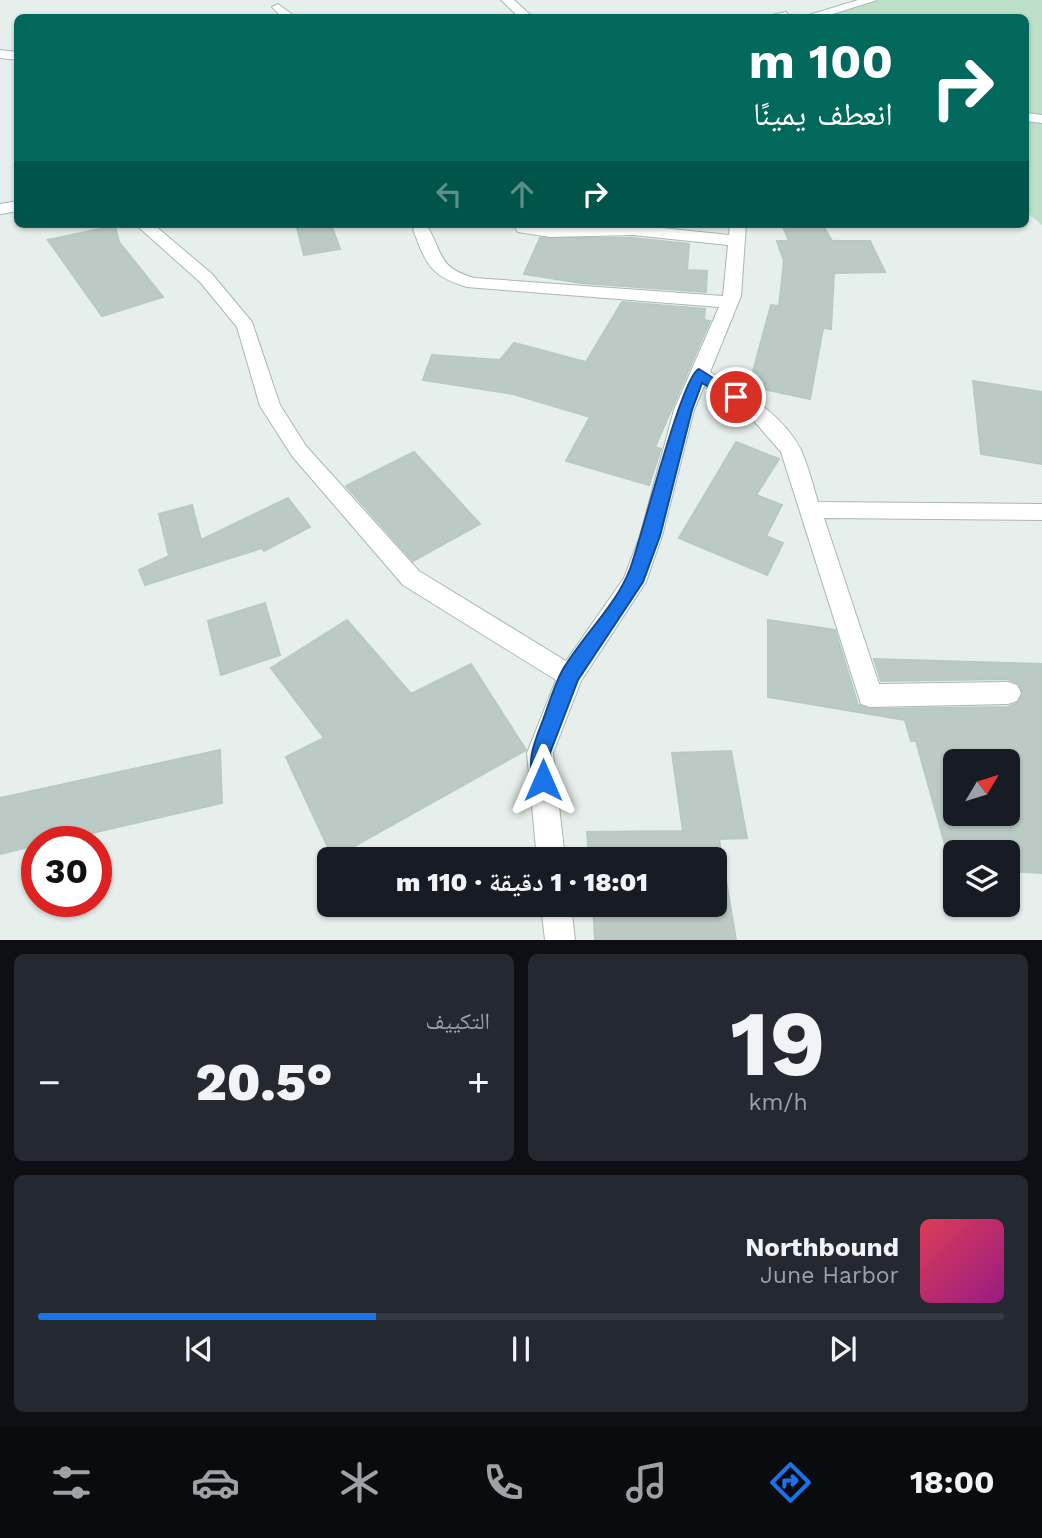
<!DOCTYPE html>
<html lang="ar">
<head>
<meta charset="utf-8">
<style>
	:root { --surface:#171b24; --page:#242831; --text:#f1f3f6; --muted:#9ea1a6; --line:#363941; --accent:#1a73e8 }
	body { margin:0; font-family:"Work Sans","Noto Naskh Arabic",sans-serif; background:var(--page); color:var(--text); direction:rtl; height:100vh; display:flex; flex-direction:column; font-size:26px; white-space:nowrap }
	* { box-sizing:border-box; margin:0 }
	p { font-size:23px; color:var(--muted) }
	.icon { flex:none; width:38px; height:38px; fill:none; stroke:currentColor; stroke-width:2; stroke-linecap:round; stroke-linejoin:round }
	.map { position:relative; height:940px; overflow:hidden; direction:ltr }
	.side { display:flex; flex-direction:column; gap:14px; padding:14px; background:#0d0f14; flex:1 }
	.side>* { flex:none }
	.hud { position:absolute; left:14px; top:14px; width:1015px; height:214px; border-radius:10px; box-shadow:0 2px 5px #0004; direction:rtl; background:#00695c; color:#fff; overflow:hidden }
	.needle { width:46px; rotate:52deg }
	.tools { position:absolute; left:943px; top:749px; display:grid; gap:14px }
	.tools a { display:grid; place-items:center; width:77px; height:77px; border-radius:10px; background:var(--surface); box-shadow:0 2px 5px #0004; font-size:35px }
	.speed { position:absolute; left:21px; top:826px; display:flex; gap:14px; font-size:35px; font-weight:700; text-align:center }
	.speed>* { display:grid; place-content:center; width:91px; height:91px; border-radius:50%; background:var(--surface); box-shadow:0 2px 5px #0004; line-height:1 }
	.speed .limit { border:10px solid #d22; background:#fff; color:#111 }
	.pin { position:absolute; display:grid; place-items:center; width:60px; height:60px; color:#fff; margin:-30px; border:4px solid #fff; border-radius:50%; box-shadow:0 2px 7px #0007 }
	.me { position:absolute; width:77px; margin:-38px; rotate:0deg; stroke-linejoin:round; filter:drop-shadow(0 0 5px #0008) }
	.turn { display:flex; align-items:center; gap:24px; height:147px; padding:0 21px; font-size:32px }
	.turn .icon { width:91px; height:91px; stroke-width:2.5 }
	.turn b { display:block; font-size:49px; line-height:60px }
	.lanes { display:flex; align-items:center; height:66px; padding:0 21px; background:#0003; justify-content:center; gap:35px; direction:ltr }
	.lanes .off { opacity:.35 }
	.big { font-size:52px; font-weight:800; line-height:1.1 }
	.side .widget { flex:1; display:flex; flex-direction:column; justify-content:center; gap:10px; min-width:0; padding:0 24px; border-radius:10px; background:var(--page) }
	.side .dial { align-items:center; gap:0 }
	.dial b { font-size:91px; line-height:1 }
	.song { display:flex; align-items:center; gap:21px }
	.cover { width:84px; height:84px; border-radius:10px; background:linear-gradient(135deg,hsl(350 70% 55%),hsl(310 70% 35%)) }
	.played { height:7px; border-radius:4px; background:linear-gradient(90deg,var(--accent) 35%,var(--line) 35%) }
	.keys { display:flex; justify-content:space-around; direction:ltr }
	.heat { display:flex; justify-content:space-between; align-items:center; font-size:38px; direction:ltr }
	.side .tiles { flex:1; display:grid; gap:14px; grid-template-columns:1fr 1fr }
	.widget:last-child { grid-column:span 2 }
	.trip { position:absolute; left:317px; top:847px; width:410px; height:70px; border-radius:10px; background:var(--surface); box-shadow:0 2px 5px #0004; font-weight:800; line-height:70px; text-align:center; direction:rtl }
	.tab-bar { display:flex; height:112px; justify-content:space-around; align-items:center; background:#090b0e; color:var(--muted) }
	.tab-bar .icon { width:49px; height:49px }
	.tab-bar .active { color:var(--accent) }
	.tab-bar b { font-size:32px; color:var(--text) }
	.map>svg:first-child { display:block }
	.green { fill:#bfe0c8 }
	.building { fill:#bbcac4; stroke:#b8c9c2; stroke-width:2; fill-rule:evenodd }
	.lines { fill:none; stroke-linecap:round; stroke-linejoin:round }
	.street-casing { stroke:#a8b8b2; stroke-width:2 }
	.street { fill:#fff; fill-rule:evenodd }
	.route { fill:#1a73e8; stroke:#114b97; stroke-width:2 }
</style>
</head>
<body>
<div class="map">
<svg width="1042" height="940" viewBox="0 0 1042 940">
	<rect width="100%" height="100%" fill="#e6efeb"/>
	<path class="green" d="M875,0H1042V225L1026,212V18H811Z"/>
	<path class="building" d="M296,224H331L340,249L304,255Z
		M782,224H822L832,241H870L885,272L834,273L831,329L823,328L810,399L749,386L771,305L779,306L784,261L777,241H789Z
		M115,226L119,242L163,297L102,316L48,240Z
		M540,238H633L689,244L687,270L707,271L706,292L581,283L524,274Z
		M622,302L705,309L704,320L710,321L655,447L661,449L649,485L566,461L590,417L513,394L423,380L432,355L500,360L514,343L586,362Z
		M973,381L1042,392V464L981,454Z
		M736,442L779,459L756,495L782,505L766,536L783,543L767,575L679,538Z
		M414,452L480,524L413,561L346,486Z
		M288,498L310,527L264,551L262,548L145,585L139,570L169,556L159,514L192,505L201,540Z
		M265,603L280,655L221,675L208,621Z
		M347,620L411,694L471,664L526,750L333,858L286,757L324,738L271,668Z
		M768,620L835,630L858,705L869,709L1008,707L1018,703L1023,694L1019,684L1008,679L881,681L874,659L1042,664V873L1008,871V852H947L916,741H911L905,720L768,697ZM956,761H1008V814H956Z
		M220,750L222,803L53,842H37V845L0,854V798Z
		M731,751L747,838L719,839L736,940H595L593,905H714V859H589L587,832L683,831L672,753Z"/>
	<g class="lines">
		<g class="street-casing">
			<path id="street" d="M501,0H514L534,18H520Z
				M858,0H877L820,18H799Z
				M278,4L297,18H283L272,7Z
				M786,12L791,18H757Z
				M0,50L18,52V60L0,58Z
				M1026,113L1042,115V123L1026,121Z
				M18,201V211L0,214V204Z
				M135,224H153L212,274L252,322L280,405L306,446L419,571L566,661L624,578L640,536L674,410L719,307L467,287C430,276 426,264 413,229L415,226H427C444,254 437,267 474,278L723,296L728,245L633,235L550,237L518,232L512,224L550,227L633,225L729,235L730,224H746L741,296L710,372C743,392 782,413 801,450C808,466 813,485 818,502L1042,504V520L824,518L879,684L1008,682L1017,685L1021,693L1017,701L1008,704L870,707L861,704L781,452L754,421L704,386L694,410L662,536L646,582L581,681L553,753L565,859H537L527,753L556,680L403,585L292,456L260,406L237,327L200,282Z
				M541,905H571L575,940H545Z"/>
		</g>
		<use href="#street" class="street"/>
	</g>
	<path class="route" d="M699,369L743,397L736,402L730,400L702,383L692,410L660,536L643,582L578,680L550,753L553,780L550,787L543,789L536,787C525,763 534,743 543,720C549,704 554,686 562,671C582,636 616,606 630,569C641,541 682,374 699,369Z"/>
</svg>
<div class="tools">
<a><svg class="needle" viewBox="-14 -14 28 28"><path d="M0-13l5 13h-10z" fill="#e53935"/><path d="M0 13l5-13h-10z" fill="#9ea1a6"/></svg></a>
<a><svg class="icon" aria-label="layers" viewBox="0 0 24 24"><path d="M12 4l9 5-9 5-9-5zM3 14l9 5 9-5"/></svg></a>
</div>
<div class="speed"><div class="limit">30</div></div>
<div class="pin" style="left:736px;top:397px;background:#d93025"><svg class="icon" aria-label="arrive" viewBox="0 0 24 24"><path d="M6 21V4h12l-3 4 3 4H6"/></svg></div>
<svg class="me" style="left:543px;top:780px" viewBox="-20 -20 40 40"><path d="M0-17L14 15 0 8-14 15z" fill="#1a73e8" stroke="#fff" stroke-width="4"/></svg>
<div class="trip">18:01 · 1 دقيقة · 110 m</div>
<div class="hud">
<div class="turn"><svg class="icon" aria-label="right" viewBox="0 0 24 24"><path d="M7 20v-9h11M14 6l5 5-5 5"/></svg><div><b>100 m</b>انعطف يمينًا</div></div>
<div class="lanes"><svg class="icon off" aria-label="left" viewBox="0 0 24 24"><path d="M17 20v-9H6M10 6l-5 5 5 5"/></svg><svg class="icon off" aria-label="ahead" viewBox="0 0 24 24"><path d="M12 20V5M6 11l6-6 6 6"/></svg><svg class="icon" aria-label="right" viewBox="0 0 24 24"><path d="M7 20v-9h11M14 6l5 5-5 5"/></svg></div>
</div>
</div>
<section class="side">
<div class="tiles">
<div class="widget dial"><b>19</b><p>km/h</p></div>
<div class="widget"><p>التكييف</p>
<div class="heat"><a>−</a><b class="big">20.5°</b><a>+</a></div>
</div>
<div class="widget">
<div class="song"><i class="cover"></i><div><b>Northbound</b><p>June Harbor</p></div></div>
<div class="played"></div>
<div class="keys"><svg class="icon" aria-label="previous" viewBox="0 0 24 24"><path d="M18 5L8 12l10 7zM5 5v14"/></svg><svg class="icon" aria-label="pause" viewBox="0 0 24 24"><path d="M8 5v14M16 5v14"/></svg><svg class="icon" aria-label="next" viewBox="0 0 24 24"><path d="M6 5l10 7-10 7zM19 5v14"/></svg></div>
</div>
</div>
</section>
<nav class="tab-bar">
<b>18:00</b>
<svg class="icon active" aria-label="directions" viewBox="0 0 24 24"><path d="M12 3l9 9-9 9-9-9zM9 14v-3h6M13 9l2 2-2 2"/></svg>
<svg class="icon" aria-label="music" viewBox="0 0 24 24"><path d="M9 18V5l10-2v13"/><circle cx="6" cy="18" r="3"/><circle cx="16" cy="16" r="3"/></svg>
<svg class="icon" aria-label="phone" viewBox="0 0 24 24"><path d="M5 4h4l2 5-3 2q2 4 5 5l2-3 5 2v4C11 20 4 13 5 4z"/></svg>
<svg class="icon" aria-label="climate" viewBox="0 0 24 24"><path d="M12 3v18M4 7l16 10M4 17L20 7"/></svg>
<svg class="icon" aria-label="car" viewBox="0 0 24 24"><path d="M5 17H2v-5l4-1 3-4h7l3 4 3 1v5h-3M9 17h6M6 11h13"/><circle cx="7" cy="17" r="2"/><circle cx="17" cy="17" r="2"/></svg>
<svg class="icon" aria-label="filters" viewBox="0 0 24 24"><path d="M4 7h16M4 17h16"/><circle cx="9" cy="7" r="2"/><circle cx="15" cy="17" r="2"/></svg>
</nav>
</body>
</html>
